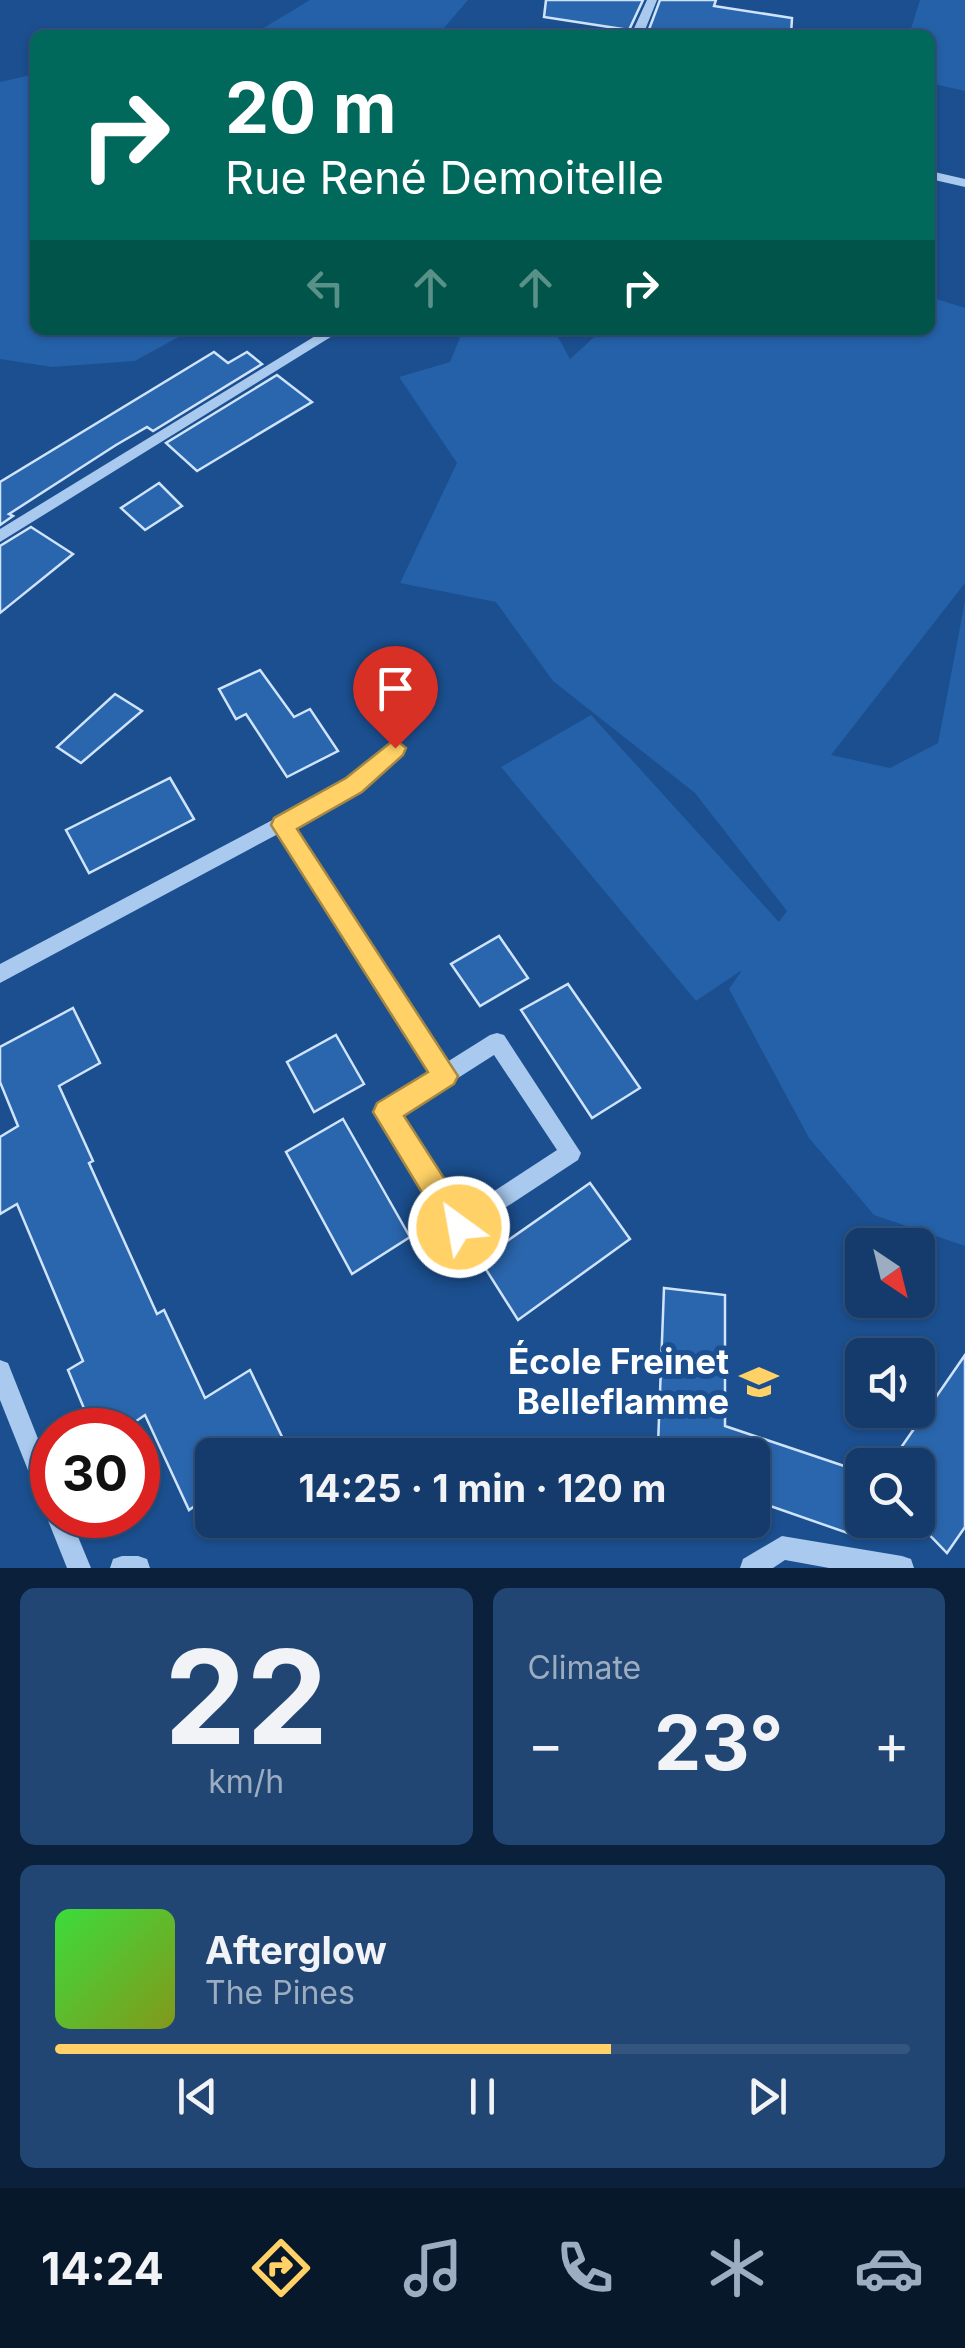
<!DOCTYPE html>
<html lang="en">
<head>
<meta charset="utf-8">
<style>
	:root { --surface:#143b6b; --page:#214673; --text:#f1f3f6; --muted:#9dadc1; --line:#33557e; --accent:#ffd166 }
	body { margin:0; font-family:Inter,sans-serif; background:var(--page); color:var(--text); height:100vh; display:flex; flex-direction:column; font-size:38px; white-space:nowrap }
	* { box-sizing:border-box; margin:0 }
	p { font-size:32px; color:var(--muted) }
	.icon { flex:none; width:55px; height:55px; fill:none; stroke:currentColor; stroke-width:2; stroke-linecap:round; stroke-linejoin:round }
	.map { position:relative; height:1568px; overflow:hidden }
	.side { display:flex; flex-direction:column; gap:20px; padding:20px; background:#0b203b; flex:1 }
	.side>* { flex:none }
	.guide { position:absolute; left:30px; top:30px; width:905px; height:305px; border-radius:15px; box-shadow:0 2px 8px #0004,0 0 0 2px var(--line); background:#00695c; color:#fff; overflow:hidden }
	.needle { width:65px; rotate:145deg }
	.buttons { position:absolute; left:845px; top:1228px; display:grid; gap:20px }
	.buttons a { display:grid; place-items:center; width:90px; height:90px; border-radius:15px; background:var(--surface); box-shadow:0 2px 8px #0004,0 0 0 2px var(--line); font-size:50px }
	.speed { position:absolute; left:30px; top:1408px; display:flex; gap:20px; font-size:50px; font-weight:700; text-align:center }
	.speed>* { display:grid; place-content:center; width:130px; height:130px; border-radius:50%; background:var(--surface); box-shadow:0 2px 8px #0004,0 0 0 2px var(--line); line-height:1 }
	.speed .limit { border:15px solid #d22; background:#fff; color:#111 }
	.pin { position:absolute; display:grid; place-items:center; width:85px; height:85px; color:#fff; margin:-102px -42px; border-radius:50% 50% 50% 0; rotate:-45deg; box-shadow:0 0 10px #0007 }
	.pin .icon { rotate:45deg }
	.me { position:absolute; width:110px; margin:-55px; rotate:328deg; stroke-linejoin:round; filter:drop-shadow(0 0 8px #0008) }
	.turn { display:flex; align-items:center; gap:35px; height:210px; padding:0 30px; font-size:45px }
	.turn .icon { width:130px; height:130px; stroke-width:2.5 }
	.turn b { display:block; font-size:70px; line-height:85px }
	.lanes { display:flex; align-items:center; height:95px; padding:0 30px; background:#0003; justify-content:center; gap:50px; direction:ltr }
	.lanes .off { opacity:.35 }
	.big { font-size:75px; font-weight:700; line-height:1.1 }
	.side .widget { flex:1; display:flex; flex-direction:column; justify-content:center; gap:15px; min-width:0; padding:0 35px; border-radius:15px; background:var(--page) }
	.side .dial { align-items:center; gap:0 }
	.dial b { font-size:130px; line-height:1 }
	.song { display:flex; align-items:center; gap:30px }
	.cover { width:120px; height:120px; border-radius:15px; background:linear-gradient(135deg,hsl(120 70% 55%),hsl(70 70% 35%)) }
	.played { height:10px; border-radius:5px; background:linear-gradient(90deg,var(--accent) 65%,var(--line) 65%) }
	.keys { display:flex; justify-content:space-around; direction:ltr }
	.heat { display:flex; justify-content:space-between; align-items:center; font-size:55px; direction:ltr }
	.side .tiles { flex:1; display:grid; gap:20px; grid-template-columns:1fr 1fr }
	.widget:last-child { grid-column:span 2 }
	.trip { position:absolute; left:195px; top:1438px; width:575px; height:100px; border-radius:15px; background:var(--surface); box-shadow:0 2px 8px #0004,0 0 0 2px var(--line); font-weight:700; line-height:100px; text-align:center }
	.tab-bar { display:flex; height:160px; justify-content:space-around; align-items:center; background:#08182b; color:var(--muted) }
	.tab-bar .icon { width:70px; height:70px }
	.tab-bar .selected { color:var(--accent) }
	.tab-bar b { font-size:45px; color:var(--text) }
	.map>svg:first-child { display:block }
	.green { fill:#2461a8 }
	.building { fill:#2a66ad; stroke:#cfe3fa; stroke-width:2.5 }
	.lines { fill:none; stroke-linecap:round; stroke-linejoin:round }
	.minor { fill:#a9c9ee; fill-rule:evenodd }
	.route { fill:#ffd166; stroke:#a68842; stroke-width:2.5 }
	.labels { text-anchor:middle; stroke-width:10; stroke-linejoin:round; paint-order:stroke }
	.near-poi-label { font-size:35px; font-weight:bold; fill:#fff; stroke:#1b4f8f; text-anchor:end }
</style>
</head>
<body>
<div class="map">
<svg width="965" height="1568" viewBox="0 0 965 1568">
	<rect width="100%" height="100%" fill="#1b4f8f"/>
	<path class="green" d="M310,0H468L438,35H252Z
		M920,0H965V91L930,83V35H909Z
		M35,74V330H191L135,361L52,367L0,359V82Z
		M930,297L965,308V583L831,755L890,768L938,743L965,601V1246L874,1215L809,1138L729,989L742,970L696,1001L501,767L591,715L779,922L787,911L695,793L553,681L496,602L400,583L457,463L399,377L450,362L463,330H554L570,359L602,330H930Z"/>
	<path class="building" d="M546,0H643L629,30L544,17Z
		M660,0H716L714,6L792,18L791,35L648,32Z
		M214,352L228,363L247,352L262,364L153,431L147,427L116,445L9,514L13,516L0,525V482Z
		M277,375L312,402L197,471L166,443Z
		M159,483L182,506L145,530L121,508Z
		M31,527L73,554L0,613V546Z
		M260,670L294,717L310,709L338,751L287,777L246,714L236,719L219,689Z
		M115,694L142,711L81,763L57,747Z
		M170,778L194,819L89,873L66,830Z
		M499,936L528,978L480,1006L451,964Z
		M568,984L640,1088L592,1118L521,1010Z
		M73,1008L100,1063L59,1086L93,1161L89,1163L157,1314L164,1310L205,1398L250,1370L286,1445L271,1455H212V1494L189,1510L145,1415L123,1430H93L68,1370L83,1361L17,1204L0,1214V1137L18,1126L0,1082V1047Z
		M336,1035L364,1084L314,1112L287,1062Z
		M343,1119L410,1237L352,1274L286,1152Z
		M590,1183L630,1239L518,1320L480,1260Z
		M664,1288L725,1295V1426L862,1472V1538L756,1501L765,1460L752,1458V1455L658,1445Z
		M965,1355V1527L947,1553L918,1523V1465H889Z"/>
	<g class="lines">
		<path class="minor" d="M647,0H657L643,35H631Z
			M930,171L965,179V187L930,179Z
			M325,330H342L0,542V529Z
			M395,741L401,743L404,748L401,753L360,790L293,826L447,1062L490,1035L497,1033L504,1035L581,1153L578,1160L459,1238L451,1235L376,1112L379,1105L431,1072L278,834L0,983V964L348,780L389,743ZM494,1055L557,1150L462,1212L400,1115Z
			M0,1360L8,1363L52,1474V1515H69L91,1568H67L0,1400Z
			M782,1536L902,1556L911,1559L914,1568H829L785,1560L773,1568H740L743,1559Z
			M122,1556H138L147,1559L150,1568H110L113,1559Z"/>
	</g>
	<path class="route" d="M395,739L406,748L403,755L362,792L297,829L458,1076L454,1084L404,1116L469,1217L473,1227L469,1237L459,1241L449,1237L373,1112L377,1103L428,1072L271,825L274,818L346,778Z"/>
	<defs>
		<g id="school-bare" transform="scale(3)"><path d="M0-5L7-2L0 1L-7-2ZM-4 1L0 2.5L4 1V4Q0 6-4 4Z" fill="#ffd166" stroke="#1b4f8f" stroke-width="2.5" paint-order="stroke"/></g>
	</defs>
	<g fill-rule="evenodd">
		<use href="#school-bare" x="759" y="1382"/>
	</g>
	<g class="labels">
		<g class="near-poi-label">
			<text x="729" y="1374">École Freinet<tspan x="729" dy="40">Belleflamme</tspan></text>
		</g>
	</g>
</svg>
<div class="buttons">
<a><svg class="needle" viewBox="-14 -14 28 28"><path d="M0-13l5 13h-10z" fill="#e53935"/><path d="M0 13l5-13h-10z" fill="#9dadc1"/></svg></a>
<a><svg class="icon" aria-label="sound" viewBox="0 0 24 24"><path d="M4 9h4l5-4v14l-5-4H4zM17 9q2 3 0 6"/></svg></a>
<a><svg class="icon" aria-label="search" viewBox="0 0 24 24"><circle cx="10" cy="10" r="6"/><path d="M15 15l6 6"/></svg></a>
</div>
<div class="speed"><div class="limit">30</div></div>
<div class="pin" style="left:395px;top:748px;background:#d93025"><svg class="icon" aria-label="arrive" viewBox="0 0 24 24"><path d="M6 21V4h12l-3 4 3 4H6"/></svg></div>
<svg class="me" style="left:459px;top:1227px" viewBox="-20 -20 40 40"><circle r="17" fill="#ffd166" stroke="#fff" stroke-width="3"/><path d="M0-11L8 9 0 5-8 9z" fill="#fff"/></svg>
<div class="trip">14:25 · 1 min · 120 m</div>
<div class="guide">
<div class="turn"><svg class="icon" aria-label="right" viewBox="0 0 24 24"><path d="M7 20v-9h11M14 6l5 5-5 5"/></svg><div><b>20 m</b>Rue René Demoitelle</div></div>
<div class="lanes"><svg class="icon off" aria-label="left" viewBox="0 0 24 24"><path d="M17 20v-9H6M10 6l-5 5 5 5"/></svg><svg class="icon off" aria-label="ahead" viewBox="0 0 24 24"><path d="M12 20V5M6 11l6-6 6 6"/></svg><svg class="icon off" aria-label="ahead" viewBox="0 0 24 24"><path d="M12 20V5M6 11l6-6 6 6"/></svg><svg class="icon" aria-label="right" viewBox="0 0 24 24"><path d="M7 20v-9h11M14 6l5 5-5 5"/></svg></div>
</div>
</div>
<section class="side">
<div class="tiles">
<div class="widget dial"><b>22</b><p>km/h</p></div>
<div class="widget"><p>Climate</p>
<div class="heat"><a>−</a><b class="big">23°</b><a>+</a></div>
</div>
<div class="widget">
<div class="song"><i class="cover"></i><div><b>Afterglow</b><p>The Pines</p></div></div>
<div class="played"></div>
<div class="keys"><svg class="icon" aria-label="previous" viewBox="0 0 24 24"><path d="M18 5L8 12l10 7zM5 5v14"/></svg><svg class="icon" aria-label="pause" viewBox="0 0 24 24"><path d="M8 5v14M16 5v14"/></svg><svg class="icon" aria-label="next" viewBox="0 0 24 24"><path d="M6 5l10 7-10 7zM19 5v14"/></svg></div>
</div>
</div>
</section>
<nav class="tab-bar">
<b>14:24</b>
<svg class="icon selected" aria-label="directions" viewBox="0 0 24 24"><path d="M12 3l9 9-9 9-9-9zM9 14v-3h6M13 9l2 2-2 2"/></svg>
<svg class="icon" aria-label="music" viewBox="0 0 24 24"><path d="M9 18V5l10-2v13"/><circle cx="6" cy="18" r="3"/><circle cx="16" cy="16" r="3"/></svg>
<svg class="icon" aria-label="phone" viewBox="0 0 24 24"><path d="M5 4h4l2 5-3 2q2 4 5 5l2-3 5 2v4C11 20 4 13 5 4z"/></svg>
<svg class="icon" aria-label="climate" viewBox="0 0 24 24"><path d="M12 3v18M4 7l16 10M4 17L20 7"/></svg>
<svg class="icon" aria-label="car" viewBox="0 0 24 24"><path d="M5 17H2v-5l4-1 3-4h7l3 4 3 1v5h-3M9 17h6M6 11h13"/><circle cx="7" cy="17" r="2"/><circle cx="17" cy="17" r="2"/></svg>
</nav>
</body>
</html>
